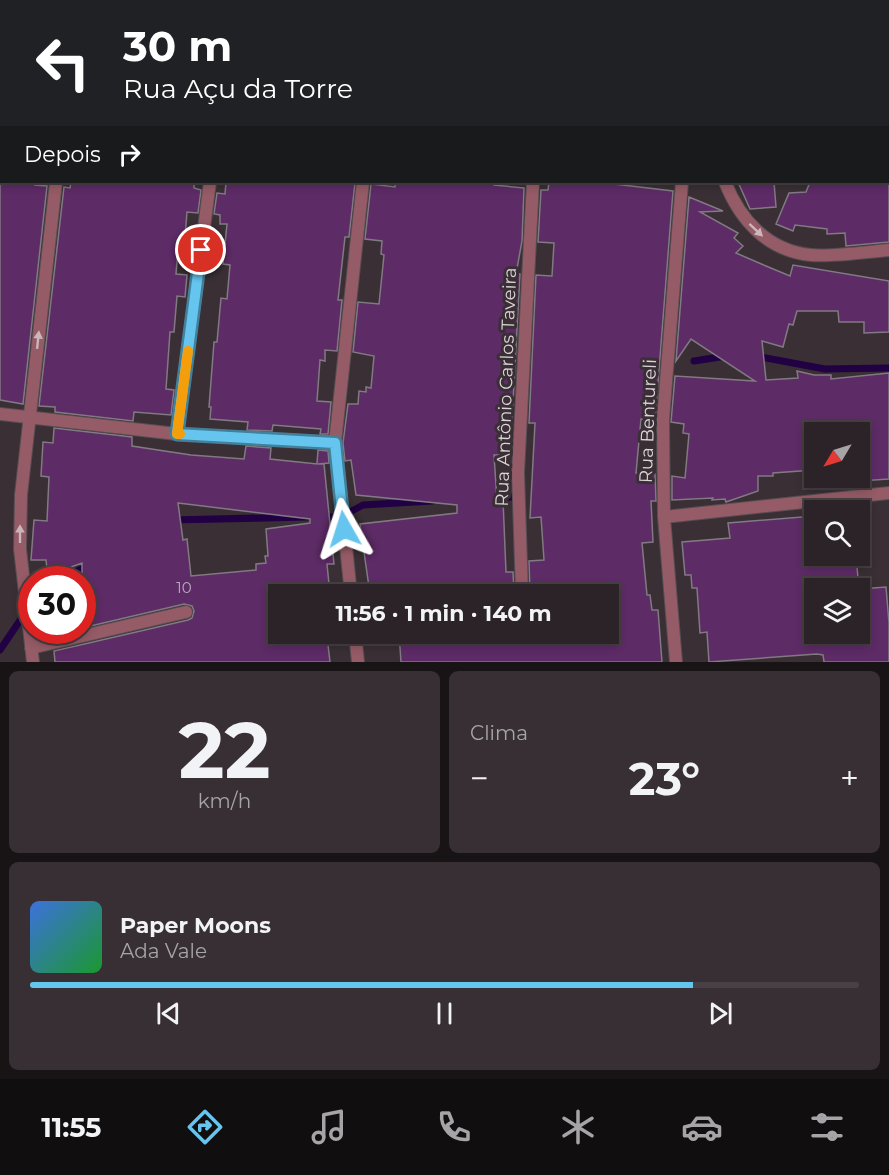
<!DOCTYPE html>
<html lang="pt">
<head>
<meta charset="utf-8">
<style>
	:root { --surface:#2b2327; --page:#372f33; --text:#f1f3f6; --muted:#a6a4a7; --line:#474044; --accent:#65c5ee }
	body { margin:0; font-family:Montserrat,sans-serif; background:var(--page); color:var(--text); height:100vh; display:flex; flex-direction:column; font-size:22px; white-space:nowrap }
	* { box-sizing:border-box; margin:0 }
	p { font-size:20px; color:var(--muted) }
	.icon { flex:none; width:33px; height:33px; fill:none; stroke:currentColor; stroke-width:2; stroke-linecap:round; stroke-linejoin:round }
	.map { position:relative; height:662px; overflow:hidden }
	.sheet { display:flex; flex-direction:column; gap:9px; padding:9px; background:#181315; flex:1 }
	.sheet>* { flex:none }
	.guide { position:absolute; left:0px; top:0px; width:890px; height:183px; box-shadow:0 3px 9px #0003,0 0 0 2px var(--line); background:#202124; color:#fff; overflow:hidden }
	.needle { width:39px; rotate:232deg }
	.buttons { position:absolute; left:804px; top:422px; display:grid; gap:12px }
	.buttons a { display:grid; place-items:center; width:66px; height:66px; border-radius:0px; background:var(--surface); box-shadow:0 3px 9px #0003,0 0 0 2px var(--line); font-size:30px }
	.speed { position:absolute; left:18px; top:566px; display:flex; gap:12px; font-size:30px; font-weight:700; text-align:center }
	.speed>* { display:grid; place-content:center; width:78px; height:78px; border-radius:50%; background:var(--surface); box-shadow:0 3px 9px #0003,0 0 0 2px var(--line); line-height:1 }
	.speed .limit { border:9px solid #d22; background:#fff; color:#111 }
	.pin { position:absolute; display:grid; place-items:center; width:51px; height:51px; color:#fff; margin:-26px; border:3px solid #fff; border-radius:50%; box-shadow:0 2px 6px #0007 }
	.me { position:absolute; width:66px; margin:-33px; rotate:354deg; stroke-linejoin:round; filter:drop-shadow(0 0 4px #0008) }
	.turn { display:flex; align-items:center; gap:21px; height:126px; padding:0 24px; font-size:27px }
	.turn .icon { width:78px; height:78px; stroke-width:2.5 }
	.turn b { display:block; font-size:42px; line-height:51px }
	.then { display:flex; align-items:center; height:57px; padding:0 24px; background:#0003; gap:12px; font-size:22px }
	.big { font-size:45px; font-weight:700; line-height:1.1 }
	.sheet .widget { flex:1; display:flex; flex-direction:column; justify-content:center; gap:9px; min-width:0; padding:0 21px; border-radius:9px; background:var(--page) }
	.sheet .dial { align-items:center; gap:0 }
	.dial b { font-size:78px; line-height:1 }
	.song { display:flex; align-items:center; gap:18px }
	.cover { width:72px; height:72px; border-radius:9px; background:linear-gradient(135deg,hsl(220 70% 55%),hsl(130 70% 35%)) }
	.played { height:6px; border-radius:3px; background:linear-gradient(90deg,var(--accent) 80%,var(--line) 80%) }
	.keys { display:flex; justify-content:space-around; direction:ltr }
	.heat { display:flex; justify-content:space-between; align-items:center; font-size:33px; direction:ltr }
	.sheet .tiles { flex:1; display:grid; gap:9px; grid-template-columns:1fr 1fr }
	.widget:last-child { grid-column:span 2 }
	.trip { position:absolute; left:268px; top:584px; width:351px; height:60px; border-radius:0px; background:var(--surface); box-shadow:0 3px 9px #0003,0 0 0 2px var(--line); font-weight:700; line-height:60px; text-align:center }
	.tabs { display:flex; height:96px; justify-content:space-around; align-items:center; background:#110e10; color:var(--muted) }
	.tabs .icon { width:42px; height:42px }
	.tabs .on { color:var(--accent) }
	.tabs b { font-size:27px; color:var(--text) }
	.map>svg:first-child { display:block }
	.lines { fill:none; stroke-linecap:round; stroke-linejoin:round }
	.stream { stroke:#210043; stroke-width:7 }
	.building { fill:#5d2b66; stroke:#817a83; stroke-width:1.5; fill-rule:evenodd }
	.minor-casing { stroke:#564d52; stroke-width:14 }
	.minor { stroke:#955b66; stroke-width:12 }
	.oneway { fill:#cab6bc }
	.route-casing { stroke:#42809b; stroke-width:15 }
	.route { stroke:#65c5ee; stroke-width:10 }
	.slow { stroke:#f59e0b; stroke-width:10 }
	.labels { text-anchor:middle; stroke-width:6; stroke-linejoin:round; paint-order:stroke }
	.number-label { font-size:15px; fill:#bcaabc }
	.street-label { font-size:18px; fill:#dbd4d8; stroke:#392f34 }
</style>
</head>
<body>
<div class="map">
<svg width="889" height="662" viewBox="0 0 889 662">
	<rect width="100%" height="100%" fill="#392f34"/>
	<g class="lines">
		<path class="stream" d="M755,356L825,369L889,368
			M694,361L726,356
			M488,498L512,497
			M348,513L363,505L432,501
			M321,517H336
			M171,520L307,517
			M61,579L90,565
			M0,650L27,610"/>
	</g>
	<path class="building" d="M0,182H35V185L47,186L23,404L0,400Z
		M71,182L172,183V182H194V188L201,190L198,213L187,212L185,237H179L176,274L187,275L185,297L177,296L174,332H170L166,389L174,390L171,415L134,412L133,421L55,412V407L39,406L64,187L70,188Z
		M226,182L355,183L349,237H345L338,300H342L337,351L325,350V361L320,360L317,401L331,402L328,434H320L321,429L273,425L272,431L247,430L248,422L210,419L211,407H209L214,342H217L221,298L227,299L230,265L223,264L227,224H220V215L214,214L217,193L225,194Z
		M395,182H494V185L524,188L522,241L516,274H520L512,421L502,420L501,455H494L497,500H503L506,572H513L514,594H370L360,524L457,513V505L356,495L351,460L345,461L343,443L348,404H358L359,391L366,392V387L371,388L374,356L353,352L358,302L379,304L384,255L381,254L382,241L365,239L371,184L395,187Z
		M549,182H597L673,191L655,421L641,419L636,473L650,470V473L655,474L656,501H651L653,542L642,543L647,595H650L652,610H658L662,662H401L399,633H609V594H530L529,561L544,560L541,517L530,518L535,423H529L536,275L552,276L554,243L538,242L541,190H548Z
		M738,182H774L776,207L750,209Z
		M810,182H889V242L846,246L845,233L827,234V229L795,225L793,231L776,224L789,193L806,192Z
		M689,197L723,211L700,212L738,233L734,238L743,246L736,253L766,266L790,276L793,265L889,281V332L864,333V322H839L838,311H797L793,325L789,324L783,347L762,341L766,380L798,378L797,371L814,375H831V379L889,373V479L860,481V432H814V470L773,473V476H758V491L726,502L725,499L712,500L713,498L672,500V476L685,478L689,434L683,433L684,424L671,422L675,376L755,381L691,339L676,361Z
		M54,428L132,437V446L191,455L244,459L246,446L271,448L270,459L317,464L318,450L328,451L329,463L318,464H324L334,564H327L330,594H279V633H322V636H327L330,662H55L54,651L188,620L192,618L194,611L192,606L184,604L82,628V563L71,567L47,569L46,560H31L34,520L47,521L49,477L41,476L43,442L53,443ZM178,503L310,519V523L266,529L268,556H265L266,563L256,564V570L191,576L187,539L183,540Z
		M814,516V555H841L842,559L856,557L859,588H814V633H861L860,589L886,587L889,623V662H824L823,655L817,654L709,662L707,632L700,633L697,588H692L691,575H685L682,542L730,538L728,523Z"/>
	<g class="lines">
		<g class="minor-casing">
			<path id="minor" d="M75,2V0
				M231,2L232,0
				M418,2V0
				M603,2V0
				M0,92H2
				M888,93H889
				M725,182C740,220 768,251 811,255C832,257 866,252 889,250
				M0,414L177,434L335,443
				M177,434L210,182
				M664,517L889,493
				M351,594L335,443L363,182
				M522,594L518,473L533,182
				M355,633L358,662
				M31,648L186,612
				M33,662L20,549L21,495L56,182
				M676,662L664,517L663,420L682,182"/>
		</g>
		<use href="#minor" class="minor"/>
	</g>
	<defs><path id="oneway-solid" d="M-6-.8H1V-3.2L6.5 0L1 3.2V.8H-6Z" transform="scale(1.5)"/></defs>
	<g class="oneway">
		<use href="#oneway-solid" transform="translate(756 230) rotate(43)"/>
		<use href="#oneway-solid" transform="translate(38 340) rotate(-84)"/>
		<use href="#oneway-solid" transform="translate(20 534) rotate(-90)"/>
	</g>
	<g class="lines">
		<g class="route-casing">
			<path id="route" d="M201,250L177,434L335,443L344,529"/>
		</g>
		<use href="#route" class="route"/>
		<path class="slow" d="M180,434H177L188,351"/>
	</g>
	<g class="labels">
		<g class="number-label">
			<text x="184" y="593">10</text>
		</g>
		<g class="street-label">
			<text transform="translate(506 387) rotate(-88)" y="6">Rua Antônio Carlos Taveira</text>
			<text transform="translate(648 421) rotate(-88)" y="6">Rua Bentureli</text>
		</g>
	</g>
</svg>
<div class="buttons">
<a><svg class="needle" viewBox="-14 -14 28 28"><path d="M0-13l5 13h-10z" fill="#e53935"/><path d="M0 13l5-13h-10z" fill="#a6a4a7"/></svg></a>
<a><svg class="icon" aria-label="search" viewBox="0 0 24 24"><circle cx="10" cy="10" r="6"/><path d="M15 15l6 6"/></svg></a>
<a><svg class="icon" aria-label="layers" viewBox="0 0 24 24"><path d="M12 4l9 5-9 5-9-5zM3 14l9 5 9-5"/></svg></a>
</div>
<div class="speed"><div class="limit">30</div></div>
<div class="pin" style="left:201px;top:250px;background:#d93025"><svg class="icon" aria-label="arrive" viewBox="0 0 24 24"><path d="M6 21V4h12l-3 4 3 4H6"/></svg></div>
<svg class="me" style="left:344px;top:529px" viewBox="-20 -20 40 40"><path d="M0-17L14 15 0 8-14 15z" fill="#65c5ee" stroke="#fff" stroke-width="4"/></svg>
<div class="trip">11:56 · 1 min · 140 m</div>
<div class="guide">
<div class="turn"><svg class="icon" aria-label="left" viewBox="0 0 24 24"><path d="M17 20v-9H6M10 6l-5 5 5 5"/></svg><div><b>30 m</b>Rua Açu da Torre</div></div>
<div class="then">Depois<svg class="icon" aria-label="right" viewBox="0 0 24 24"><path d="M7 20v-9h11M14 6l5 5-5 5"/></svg></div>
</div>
</div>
<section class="sheet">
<div class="tiles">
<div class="widget dial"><b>22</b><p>km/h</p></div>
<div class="widget"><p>Clima</p>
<div class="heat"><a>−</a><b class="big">23°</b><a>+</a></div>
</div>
<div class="widget">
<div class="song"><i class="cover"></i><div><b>Paper Moons</b><p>Ada Vale</p></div></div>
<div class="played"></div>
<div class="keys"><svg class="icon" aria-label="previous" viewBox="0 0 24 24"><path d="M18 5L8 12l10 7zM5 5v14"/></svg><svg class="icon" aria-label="pause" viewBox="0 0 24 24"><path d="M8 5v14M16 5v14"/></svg><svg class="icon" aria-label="next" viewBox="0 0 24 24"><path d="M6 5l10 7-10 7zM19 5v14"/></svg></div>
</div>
</div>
</section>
<nav class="tabs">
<b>11:55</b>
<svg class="icon on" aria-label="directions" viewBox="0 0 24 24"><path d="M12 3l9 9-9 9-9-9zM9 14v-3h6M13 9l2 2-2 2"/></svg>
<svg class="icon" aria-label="music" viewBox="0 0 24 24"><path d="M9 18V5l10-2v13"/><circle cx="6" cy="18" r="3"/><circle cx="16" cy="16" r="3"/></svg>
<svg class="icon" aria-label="phone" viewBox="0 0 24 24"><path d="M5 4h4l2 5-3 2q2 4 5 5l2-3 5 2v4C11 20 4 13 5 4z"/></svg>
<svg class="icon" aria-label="climate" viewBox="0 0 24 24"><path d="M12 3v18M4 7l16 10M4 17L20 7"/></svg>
<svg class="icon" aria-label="car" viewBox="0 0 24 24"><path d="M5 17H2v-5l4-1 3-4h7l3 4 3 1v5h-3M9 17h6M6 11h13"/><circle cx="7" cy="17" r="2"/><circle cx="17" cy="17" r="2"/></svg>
<svg class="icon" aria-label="filters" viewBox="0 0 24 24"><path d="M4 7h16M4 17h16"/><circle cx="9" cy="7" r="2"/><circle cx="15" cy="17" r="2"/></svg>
</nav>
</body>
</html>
